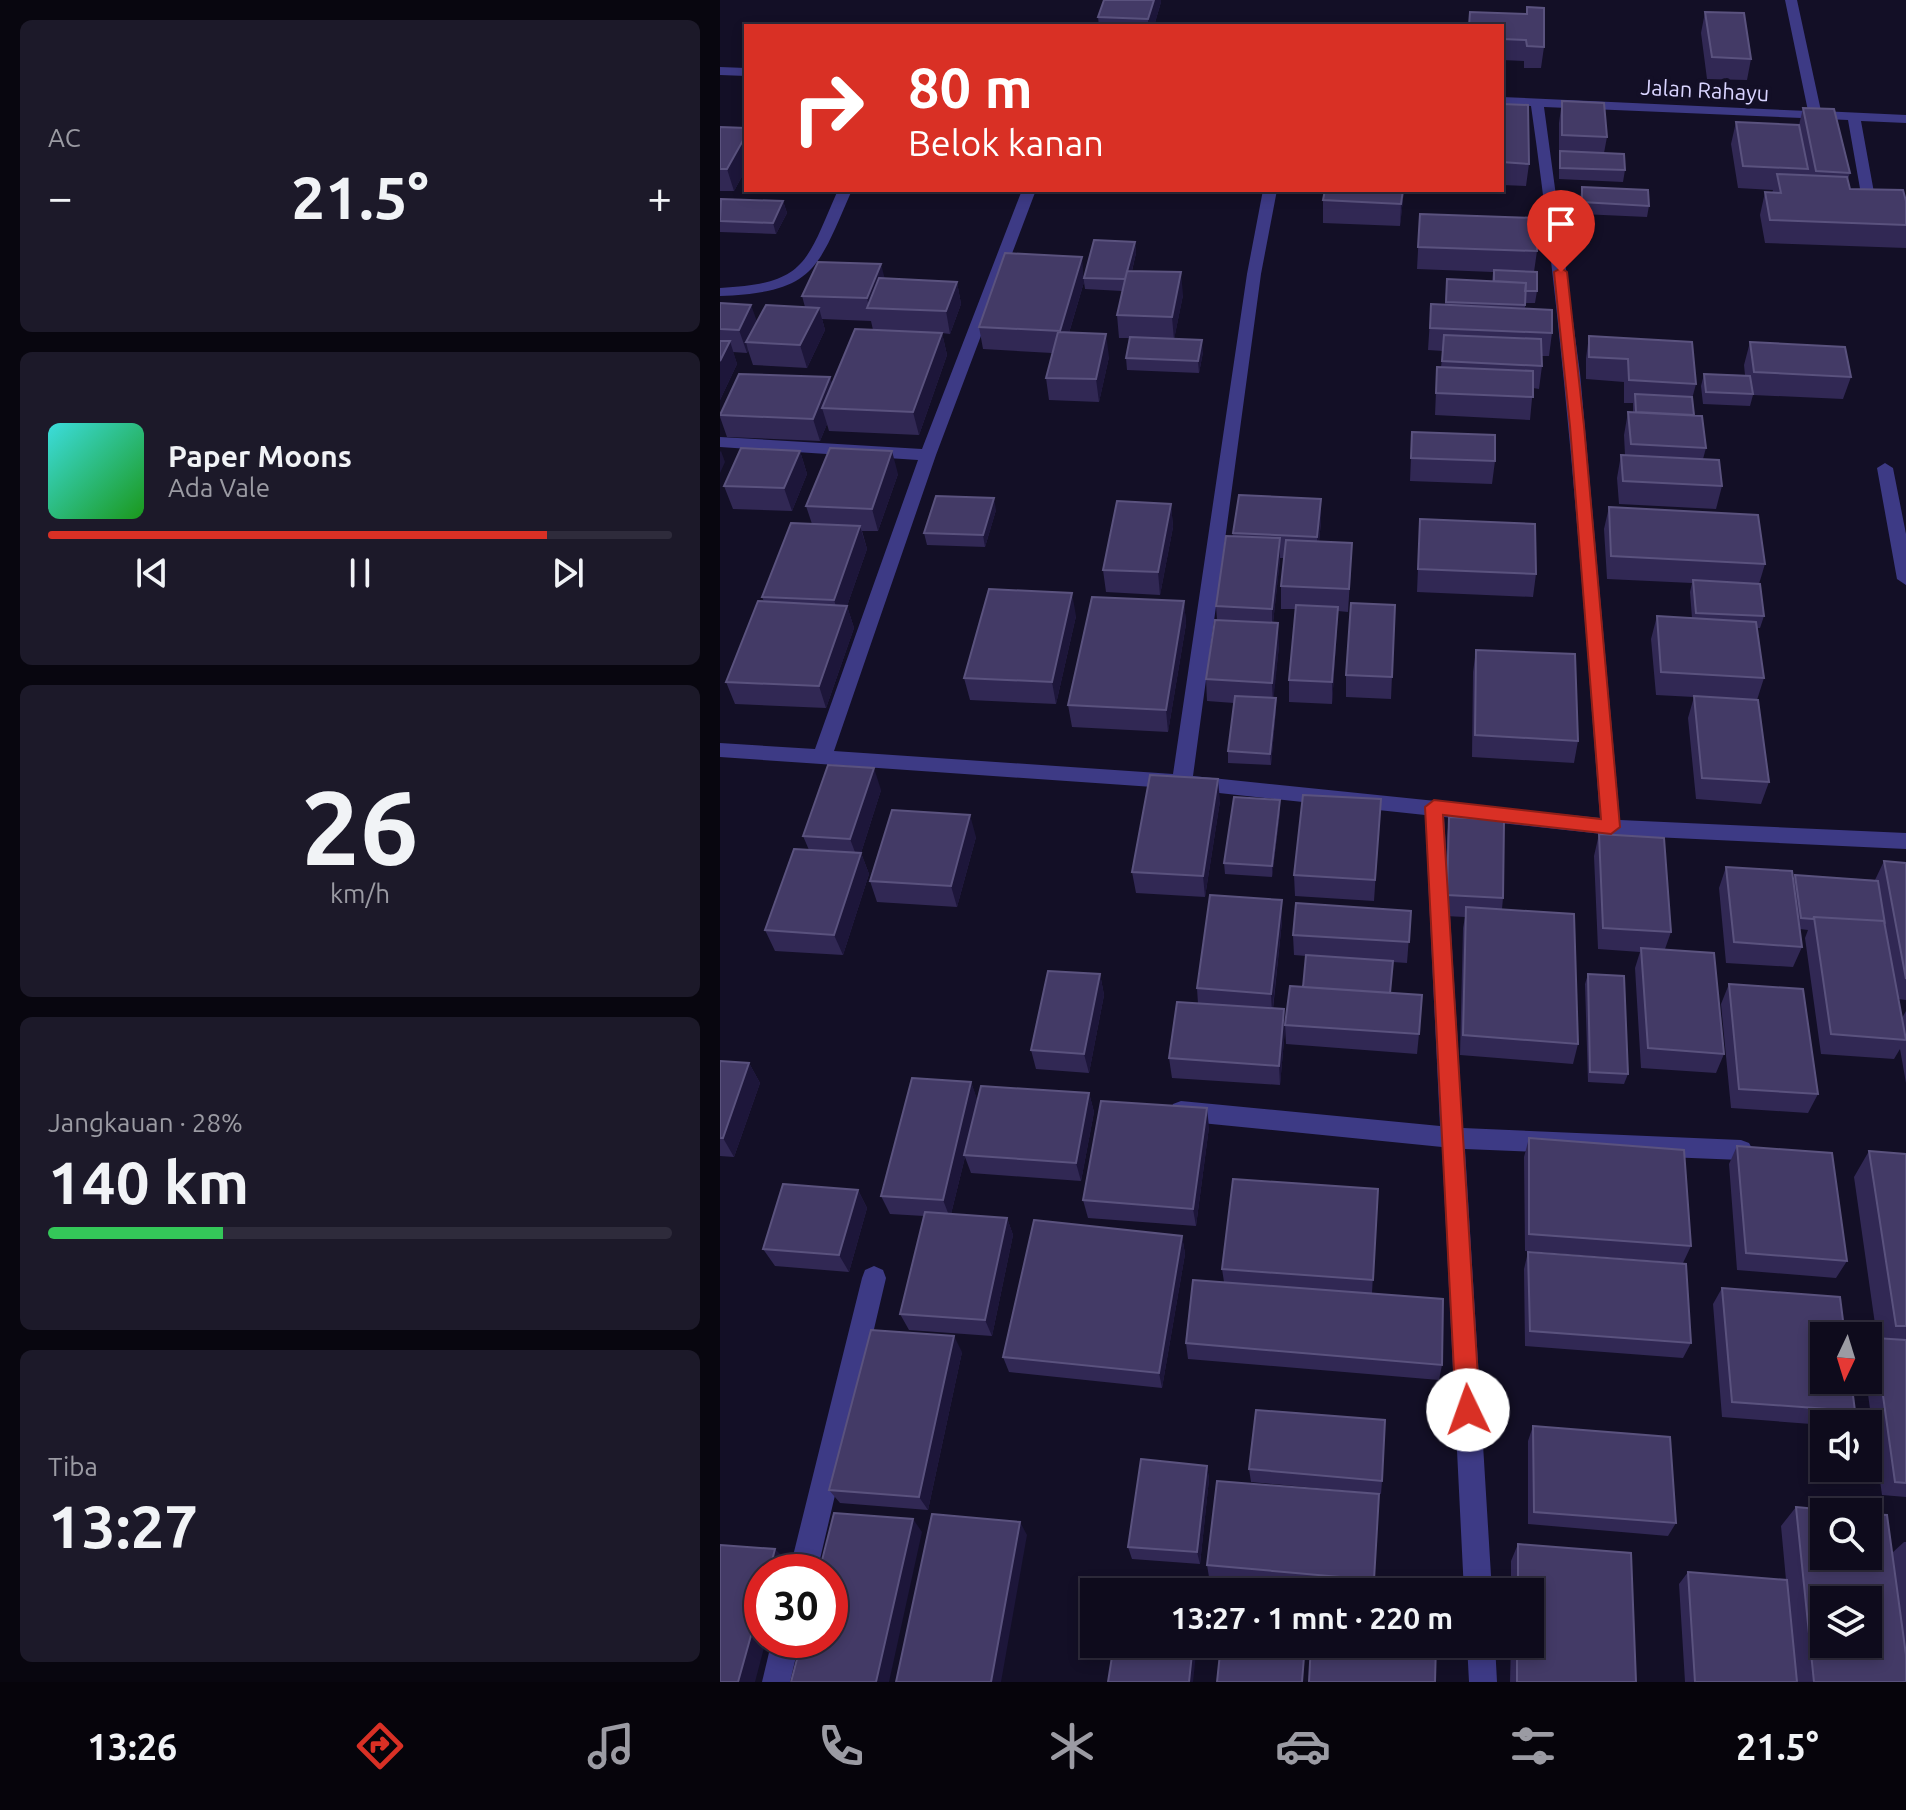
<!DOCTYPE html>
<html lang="id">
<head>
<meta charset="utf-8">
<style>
	:root { --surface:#0e0b1c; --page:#1c1929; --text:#f1f3f6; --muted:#9b9ba3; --line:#2e2b3b; --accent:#d93025 }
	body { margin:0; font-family:Ubuntu,sans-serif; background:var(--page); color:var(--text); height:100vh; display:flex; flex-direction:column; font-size:30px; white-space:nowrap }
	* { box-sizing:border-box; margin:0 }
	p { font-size:26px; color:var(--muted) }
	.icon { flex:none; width:44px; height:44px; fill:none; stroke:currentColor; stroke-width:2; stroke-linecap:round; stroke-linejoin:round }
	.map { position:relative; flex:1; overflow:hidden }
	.details { display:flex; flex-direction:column; gap:20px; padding:20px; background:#08060f; width:720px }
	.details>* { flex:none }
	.guide { position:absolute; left:24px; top:24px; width:760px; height:168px; border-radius:0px; box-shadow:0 4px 12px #0003,0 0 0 2px var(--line); background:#d93025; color:#fff; overflow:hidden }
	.needle { width:52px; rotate:184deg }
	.tools { position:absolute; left:1090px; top:1322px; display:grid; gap:16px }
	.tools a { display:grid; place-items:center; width:72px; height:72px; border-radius:0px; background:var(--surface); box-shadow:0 4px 12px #0003,0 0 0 2px var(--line); font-size:40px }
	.speed { position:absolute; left:24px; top:1554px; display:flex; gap:16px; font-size:40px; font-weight:700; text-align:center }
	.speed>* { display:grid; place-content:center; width:104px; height:104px; border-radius:50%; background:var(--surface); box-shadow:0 4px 12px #0003,0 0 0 2px var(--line); line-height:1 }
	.speed .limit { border:12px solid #d22; background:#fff; color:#111 }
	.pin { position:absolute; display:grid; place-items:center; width:68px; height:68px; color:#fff; margin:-82px -34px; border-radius:50% 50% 50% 0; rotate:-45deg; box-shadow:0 0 8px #0007 }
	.pin .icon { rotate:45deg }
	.me { position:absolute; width:88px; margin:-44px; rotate:357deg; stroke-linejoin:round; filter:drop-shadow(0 0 6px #0008) }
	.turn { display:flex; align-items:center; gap:28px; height:168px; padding:0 32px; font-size:36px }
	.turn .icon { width:104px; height:104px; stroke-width:2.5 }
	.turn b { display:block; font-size:56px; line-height:68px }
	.big { font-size:60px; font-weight:700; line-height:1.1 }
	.details .widget { flex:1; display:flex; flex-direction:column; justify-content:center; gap:12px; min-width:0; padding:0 28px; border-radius:12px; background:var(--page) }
	.details .dial { align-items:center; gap:0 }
	.dial b { font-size:104px; line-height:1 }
	.song { display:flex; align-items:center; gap:24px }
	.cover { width:96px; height:96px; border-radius:12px; background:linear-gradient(135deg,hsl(180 70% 55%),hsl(120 70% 35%)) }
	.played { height:8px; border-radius:4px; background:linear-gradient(90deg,var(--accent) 80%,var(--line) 80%) }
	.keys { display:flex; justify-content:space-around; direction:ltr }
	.heat { display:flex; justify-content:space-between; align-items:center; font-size:44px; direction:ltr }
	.charge { height:12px; border-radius:6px; background:linear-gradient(90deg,#34c759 28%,var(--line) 0) }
	.trip { position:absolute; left:360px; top:1578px; width:464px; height:80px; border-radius:0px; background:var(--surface); box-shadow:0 4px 12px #0003,0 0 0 2px var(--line); font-weight:700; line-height:80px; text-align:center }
	.tab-bar { display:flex; height:128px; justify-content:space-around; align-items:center; background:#06040b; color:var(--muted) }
	.tab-bar .icon { width:56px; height:56px }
	.tab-bar .on { color:var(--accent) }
	.tab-bar b { font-size:36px; color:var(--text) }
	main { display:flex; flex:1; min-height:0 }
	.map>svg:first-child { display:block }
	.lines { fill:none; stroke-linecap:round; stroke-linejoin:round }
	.minor { fill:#3d3a85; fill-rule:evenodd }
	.wall { fill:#312854 }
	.shaded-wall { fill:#1d163a }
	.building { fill:#433a66; stroke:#5a527e; stroke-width:2; fill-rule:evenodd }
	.route { fill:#d93025; stroke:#8d1f18; stroke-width:2 }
	.labels { text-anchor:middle; stroke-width:8; stroke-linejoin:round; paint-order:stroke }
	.far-street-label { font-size:22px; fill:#d9d4ff; stroke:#130f26 }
</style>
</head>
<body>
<main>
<section class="details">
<div class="widget"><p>AC</p>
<div class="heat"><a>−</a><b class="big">21.5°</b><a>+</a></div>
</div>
<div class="widget">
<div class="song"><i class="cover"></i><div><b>Paper Moons</b><p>Ada Vale</p></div></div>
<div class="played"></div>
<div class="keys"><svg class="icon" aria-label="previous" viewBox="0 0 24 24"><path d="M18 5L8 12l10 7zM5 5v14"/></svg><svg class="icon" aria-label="pause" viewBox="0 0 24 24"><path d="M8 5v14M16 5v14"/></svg><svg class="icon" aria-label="next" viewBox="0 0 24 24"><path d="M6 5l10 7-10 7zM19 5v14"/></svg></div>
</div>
<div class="widget dial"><b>26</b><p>km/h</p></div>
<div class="widget"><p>Jangkauan · 28%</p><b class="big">140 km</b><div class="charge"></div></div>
<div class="widget"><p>Tiba</p><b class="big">13:27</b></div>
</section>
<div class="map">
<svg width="1186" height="1682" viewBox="0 0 1186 1682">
	<rect width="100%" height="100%" fill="#130f26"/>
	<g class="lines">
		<path class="minor" d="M1065,0H1077L1101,111L1186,115V123L1141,121L1155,198L1186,203V211L1153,207L1142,200L1128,120L824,107L860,373L900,820L1186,833V849L891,835L724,817L743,1128L1021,1140L1029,1143L1033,1150L1029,1157L1021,1160L745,1149L772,1592H744L722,1147L461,1121L453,1118L450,1111L453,1104L461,1101L720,1126L705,815L462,789L0,757V743L95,749L198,460L0,447V437L202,449L302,190H316L216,455L114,751L453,774L527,274L543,190H557L541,274L473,776L880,818C862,580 845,342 811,106L782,105V97L1088,111Z
			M0,67L26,68V76L0,75Z
			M118,190H132C97,270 95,292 0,296V288C87,284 86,262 118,190Z
			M1165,463L1173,468L1186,534V585L1177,579L1157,468Z
			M154,1266L163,1270L166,1278L97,1572H69L142,1278L145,1270Z
			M52,1640H80L70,1682H42Z
			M747,1644H775L777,1682H749Z"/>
	</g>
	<path class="wall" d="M384,0H441V2L434,26H379L378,17Z
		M807,7L824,47L821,68H804V61L782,60V26L806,14Z
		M985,12L1031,59L1027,80L987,79L981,33Z
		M842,101L887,137L884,153L905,170L903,182L839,179V123Z
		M782,104L809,164L806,186L782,185Z
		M1083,108L1130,173L1128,179L1130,189L1186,225V248L1045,243L1040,215L1045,192L1052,193L1053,190L1018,188L1011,144L1016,122L1079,125Z
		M0,127L26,128V169L14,191H0Z
		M862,187L929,206L927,217L861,214L860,198Z
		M684,190L680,226L603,223V200Z
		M0,201H63L67,213L56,234L0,232Z
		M700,214L817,251L814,272L817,291L815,303H805V308L832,333L829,356H822V366L819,389L813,388L810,420L715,415L717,367H721L723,351L708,350L711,304H725L727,279L772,281L773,272L697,269Z
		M415,242L416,253L412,271L463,295L454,339L483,352L479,373L407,370L406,358L410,338H399L397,315L402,291L365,289L364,282L349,333L389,357L379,402L329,400L326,378L332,353L263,349L259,327L364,276Z
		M165,279L237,282L241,304L230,334L222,333L227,355L199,435L109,431L107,424L100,441L7,437L0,417V413L110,377L112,384L153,330L151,321L102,319L105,330L87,368L33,365L28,350L27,353L13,352L17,364L0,400V303L37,322L85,307L82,296Z
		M869,336L976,384L972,399L974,415L986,448L983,459L1002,486L996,509L899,504L897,478L901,455H905L904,435L908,412H913V403H904V382L866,379V358Z
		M1030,342L1131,377L1123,399L1033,395L1030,406L983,404L981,386L984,374L1025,375L1024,365Z
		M692,432L775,461L772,484L690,481Z
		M80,451L87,474L72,511L13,509L4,486Z
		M178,474L158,531H142L147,549L127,606L134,628L106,708L15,704L6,682L44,602L42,597L92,524L86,506Z
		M601,499V522L599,541L631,565L628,612L618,611L612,704L569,702V680L576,609H561V586L564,558H560L553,623L559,646L553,698L556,709L551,765L508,763V751L514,703L487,701L486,679L497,620L496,606L513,533Z
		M451,504L453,527L440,595L386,592L383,570Z
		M889,507L1045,564L1039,584L1044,616L1040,628H1037L1044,678L1037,700L1049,782L1041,804L976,799L968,718L974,697L936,695L931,639L937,616L972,618L970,592L972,583L887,579L884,529Z
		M276,510L265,547L207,545L204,533Z
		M700,519L816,574L813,597L697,592Z
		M464,601L466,624L448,732L352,727L348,705Z
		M675,605L671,699L626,697V675Z
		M356,616L336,704L250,700L244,678Z
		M756,650L858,741L854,763L752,757L753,672Z
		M161,790L141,853L149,874L123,955L55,951L45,930L89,850L83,836Z
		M661,799L654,901L575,896L574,875Z
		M560,800V812L552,877L505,874L504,863Z
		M500,801L485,897L416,893L412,872Z
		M729,817L783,898L782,909L858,1044L853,1064L740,1055L743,928L745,917L725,916L727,838Z
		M879,834L951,932L945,949L1004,1054L996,1073L921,1068L915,968L920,952L878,949L874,856Z
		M256,837L237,907L157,902L150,881Z
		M1164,861L1186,863V1000L1178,999L1182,1018L1186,1011V1083L1180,1049L1174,1059L1101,1054L1085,938L1088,930L1080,929L1082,947L1073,967L1006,963L999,888L1006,867L1073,880L1075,875L1155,880Z
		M562,900V921L553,1009L565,1029L560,1085L452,1078L449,1058L478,1004L477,988Z
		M691,911L687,963L673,962L670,993L699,1034L697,1054L566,1044L565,1025L583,987L586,956L574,955L573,935Z
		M380,974L384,995L369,1073L316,1069L311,1050Z
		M868,974L908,1074L904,1084L868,1082L865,984Z
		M1009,984L1098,1094L1088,1113L1011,1108L1001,1004Z
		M0,1061L29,1063L40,1083L14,1157L0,1156Z
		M251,1082L257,1100L369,1093L374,1112L361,1181L251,1173L245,1157L231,1214L287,1218L293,1235L272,1336L189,1330L180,1314L204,1216L170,1214L161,1196Z
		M489,1127L476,1226L368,1218L363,1200Z
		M809,1138L971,1246L963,1263L805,1251L804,1157Z
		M1017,1146L1127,1261L1116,1278L1017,1270L1009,1164Z
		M1149,1151L1186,1154V1497L1162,1495L1146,1380H1148V1347L1155,1338H1157L1134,1177Z
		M658,1189L652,1293L722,1365L719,1380L468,1359L466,1343L504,1282L502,1269Z
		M138,1190L147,1208L129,1272L55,1266L43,1249Z
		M462,1236L465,1254L442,1388L289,1372L283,1357Z
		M808,1252L971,1343L963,1358L805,1346L804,1269Z
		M1002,1288L1135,1411L1125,1424L1104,1425L1002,1417L993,1304Z
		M242,1352L208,1510L120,1503L109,1490Z
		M813,1426L956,1523L948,1536L808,1524V1441Z
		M487,1466L489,1479L480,1564L412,1559L408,1547Z
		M529,1469L662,1481L661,1494L531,1482Z
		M1076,1507L1172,1553L1184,1542H1186V1682H965L959,1584L968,1572L1066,1580L1061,1526Z
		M798,1544L916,1682H790L791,1644H810V1592H791V1561Z
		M487,1565L654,1580L653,1592L489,1577Z"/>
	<path class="shaded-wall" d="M434,0H441V2L434,26H428V19Z
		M26,135V169L14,191L7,169Z
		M683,190H684L680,226L681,204Z
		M63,201L67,213L56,234L53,223Z
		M415,242L416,253L407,291L406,279Z
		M362,257L364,282L343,353L340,331Z
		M161,264L167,287L149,308L147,298Z
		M461,272L463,295L454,340L452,317Z
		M237,282L241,304L230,334L226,311Z
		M31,305L39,327L26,342L28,350L27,353L19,330Z
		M99,308L105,330L87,368L80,345Z
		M222,333L227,355L199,435L193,412Z
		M386,334L389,357L379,402L376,379Z
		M482,340L483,352L479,373L478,361Z
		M10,341L17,364L0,400V361Z
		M110,377L117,400L102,408L107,424L100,441L93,419Z
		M1,451L5,462L0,473V452Z
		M80,451L87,474L72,511L64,488Z
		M172,451L178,474L158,531L152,509Z
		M274,498L276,510L265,547L263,535Z
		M601,499V522L597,560V537Z
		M451,504L453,527L440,595L438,572Z
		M140,526L147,549L127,606L134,628L106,708L99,686L121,622L114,600Z
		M560,538V560L552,632V609Z
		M352,593L356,616L336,704L332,682Z
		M464,601L466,624L448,732L446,710Z
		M618,607L617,630L612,704V682Z
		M558,623L559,646L553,705L552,683Z
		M556,698V709L551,765L550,754Z
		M154,768L161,790L141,853L149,874L123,955L114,935L138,860L130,839Z
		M498,779L500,801L485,897L483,876Z
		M560,800V812L552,877V866Z
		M250,815L256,837L237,907L231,886Z
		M562,900V921L552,1014L551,994Z
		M380,974L384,995L369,1073L364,1054Z
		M564,1009L565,1029L560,1085L559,1066Z
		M29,1063L40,1083L14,1157L3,1138Z
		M251,1082L258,1102L244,1155L245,1157L230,1218L223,1200Z
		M369,1093L374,1112L361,1181L356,1163Z
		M487,1108L489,1127L476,1226L473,1209Z
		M138,1190L147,1208L129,1272L119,1255Z
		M287,1218L293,1235L272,1336L265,1320Z
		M462,1236L465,1254L442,1388L439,1373Z
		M234,1336L242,1352L208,1510L199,1497Z
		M487,1466L489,1479L480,1564L477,1552Z
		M193,1519L202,1532L169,1682H156Z
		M300,1522L307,1535L281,1682H271Z
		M55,1549L68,1562L65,1572H49Z
		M42,1596V1640H46L35,1682H18Z
		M473,1644H477L473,1682H469Z"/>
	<path class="building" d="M384,0H434L428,19L378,17Z
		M807,7L824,8V47L807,46L806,40L782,39V26H749L750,12L807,14Z
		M985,12L1024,13L1031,59L992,57Z
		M842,101L884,103L887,137L842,135Z
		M782,104L808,105L809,164L782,162Z
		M1083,108L1114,109L1130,173L1096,171Z
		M1016,122L1079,125L1088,169L1023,166Z
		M0,127L26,128V135L7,169H0Z
		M840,151L904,154L905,170L840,168Z
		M1057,174L1127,177L1130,189L1183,190L1186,201V225L1050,220L1045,192L1061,193Z
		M862,187L928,190L929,206L862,202Z
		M605,190H683L681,204L603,200Z
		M1,199L63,201L53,223L0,221Z
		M700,214L816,218L817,251L698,247Z
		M374,240L415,242L405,279L364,278Z
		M285,253L362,257L340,331L259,327Z
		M98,262L161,264L147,298L82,296Z
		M774,270L817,272V291H805L806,283L774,281Z
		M407,271L461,272L452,317L397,315Z
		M159,278L237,282L226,311L147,308Z
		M727,279L806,283L805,305L726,302Z
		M0,303L31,305L19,330L0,329Z
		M711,304L832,310V333L710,328Z
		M46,305L99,308L80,345L26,342Z
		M135,329L222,333L193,412L102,408Z
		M338,332L386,334L376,379L326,378Z
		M724,335L821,339L822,366L722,361Z
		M869,336L972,342L976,384L909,380L908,359L869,357Z
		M410,337L482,340L478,361L406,358Z
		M0,341H10L0,361Z
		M1030,342L1125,347L1131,377L1034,372Z
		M717,367L813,371V397L716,393Z
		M19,374L110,377L93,419L0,415Z
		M984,374L1030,376L1033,394L986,392Z
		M915,394L972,397L974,415L916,412Z
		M908,412L982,416L986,448L911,444Z
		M692,432L775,435V461L691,458Z
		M21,448L80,451L64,488L4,486Z
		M110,448L172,451L152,509L86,506Z
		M901,455L999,460L1002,486L903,481Z
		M519,495L601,499L597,537L513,533Z
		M216,496L274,498L263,535L204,533Z
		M397,501L451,504L438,572L383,570Z
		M889,507L1038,515L1045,564L891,556Z
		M700,519L815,524L816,574L698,569Z
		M71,523L140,526L114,600L42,597Z
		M506,536L560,538L552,609L496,606Z
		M566,540L632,543L629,589L561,586Z
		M973,580L1040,584L1044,616L976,613Z
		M269,589L352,593L332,682L244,678Z
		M372,597L464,601L446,710L348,705Z
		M38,601L127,606L99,686L6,682Z
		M631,603L675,605L672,677L626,675Z
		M576,605L618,607L612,682L569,680Z
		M937,616L1036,622L1044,678L941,672Z
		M495,620L558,623L552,683L486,679Z
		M756,650L855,654L858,741L755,735Z
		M515,696L556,698L550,754L508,751Z
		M974,696L1038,700L1049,782L982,778Z
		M108,765L154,768L130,839L83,836Z
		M430,775L498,779L483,876L412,872Z
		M583,795L661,799L655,880L574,875Z
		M514,797L560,800L552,866L504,863Z
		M172,810L250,815L231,886L150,881Z
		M729,817L784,820L783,898L727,895Z
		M879,834L944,838L951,932L883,928Z
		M74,849L141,853L114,935L45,930Z
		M1164,861L1186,863V979Z
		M1006,867L1072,871L1082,947L1014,942Z
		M1075,875L1158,881L1165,924L1164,921L1094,917L1093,919L1081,918Z
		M490,895L562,900L551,994L477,988Z
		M576,903L691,911L689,942L573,935Z
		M746,907L854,914L858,1044L743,1035Z
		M1094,917L1164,921L1186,1040L1111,1034Z
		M921,948L994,953L1004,1054L928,1048Z
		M586,955L673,961L670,993L583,987Z
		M328,971L380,974L364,1054L311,1050Z
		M868,974L904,976L908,1074L870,1072Z
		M1009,984L1083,989L1098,1094L1019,1089Z
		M570,986L702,995L699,1034L565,1025Z
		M457,1002L564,1009L559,1066L449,1058Z
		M0,1061L29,1063L3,1138H0Z
		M192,1078L251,1082L223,1200L161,1196Z
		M261,1086L369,1093L356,1163L244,1155Z
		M381,1101L487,1108L473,1209L363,1200Z
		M809,1138L964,1150L971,1246L809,1234Z
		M1017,1146L1112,1153L1127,1261L1026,1253Z
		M1149,1151L1186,1154V1326H1176Z
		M513,1179L658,1189L653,1280L502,1269Z
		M63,1184L138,1190L119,1255L43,1249Z
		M205,1212L287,1218L265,1320L180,1314Z
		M314,1220L462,1236L439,1373L283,1357Z
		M808,1252L966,1264L971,1343L810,1331Z
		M473,1280L723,1299L722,1365L466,1343Z
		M1002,1288L1120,1297L1125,1336H1104V1380H1131L1135,1411L1012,1402Z
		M151,1330L234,1336L199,1497L109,1490Z
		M1155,1338L1186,1340V1483L1175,1482Z
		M536,1410L665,1420L662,1481L529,1469Z
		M813,1426L950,1437L956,1523L814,1512Z
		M421,1459L487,1466L477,1552L408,1547Z
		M497,1481L659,1494L654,1580L487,1565Z
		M1076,1507L1129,1512H1104V1556H1148V1514L1167,1515L1186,1655V1682H1094ZM1104,1600H1148V1644H1104Z
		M114,1513L193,1519L156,1682H71L82,1640H110V1572H99Z
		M212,1514L300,1522L271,1682H176Z
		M798,1544L911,1553L916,1682H797V1644H810V1592H798Z
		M0,1545L55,1549L49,1572H42V1596L18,1682H0Z
		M968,1572L1067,1580L1077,1682H975Z
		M403,1581L480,1587L479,1592H402Z
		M595,1588L646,1592H595Z
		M394,1644H473L469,1682H388Z
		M501,1644H585L582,1682H497Z
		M591,1644H716L715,1682H589Z"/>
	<path class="route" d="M841,268L847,272L864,426L900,827L891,834L723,815L760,1410L756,1419L748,1422L740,1419L736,1410L705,807L714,800L881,819L850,426L834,272Z"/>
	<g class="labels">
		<g class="far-street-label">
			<text transform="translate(985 90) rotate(3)" y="8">Jalan Rahayu</text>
		</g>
	</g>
</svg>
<div class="tools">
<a><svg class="needle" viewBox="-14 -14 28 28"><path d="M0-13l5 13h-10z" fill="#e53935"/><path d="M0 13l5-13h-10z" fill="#9b9ba3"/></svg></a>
<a><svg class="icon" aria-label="sound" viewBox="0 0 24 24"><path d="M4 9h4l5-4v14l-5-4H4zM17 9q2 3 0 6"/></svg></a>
<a><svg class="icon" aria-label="search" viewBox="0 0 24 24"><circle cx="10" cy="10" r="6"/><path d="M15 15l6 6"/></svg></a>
<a><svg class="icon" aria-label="layers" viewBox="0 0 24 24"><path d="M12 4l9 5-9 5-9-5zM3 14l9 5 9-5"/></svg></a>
</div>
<div class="speed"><div class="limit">30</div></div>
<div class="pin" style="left:841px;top:272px;background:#d93025"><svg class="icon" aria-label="arrive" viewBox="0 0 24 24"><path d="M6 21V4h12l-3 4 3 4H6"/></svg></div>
<svg class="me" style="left:748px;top:1410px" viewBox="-20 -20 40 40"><circle r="19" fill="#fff"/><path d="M0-13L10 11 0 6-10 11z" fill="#d93025"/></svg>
<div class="trip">13:27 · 1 mnt · 220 m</div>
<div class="guide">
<div class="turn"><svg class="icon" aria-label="right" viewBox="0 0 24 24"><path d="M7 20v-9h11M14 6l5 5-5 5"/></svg><div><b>80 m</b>Belok kanan</div></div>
</div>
</div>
</main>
<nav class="tab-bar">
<b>13:26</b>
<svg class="icon on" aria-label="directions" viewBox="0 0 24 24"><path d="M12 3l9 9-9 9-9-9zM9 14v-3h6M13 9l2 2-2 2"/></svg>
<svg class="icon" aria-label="music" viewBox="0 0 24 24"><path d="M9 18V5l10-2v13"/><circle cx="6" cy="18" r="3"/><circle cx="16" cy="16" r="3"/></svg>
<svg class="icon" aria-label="phone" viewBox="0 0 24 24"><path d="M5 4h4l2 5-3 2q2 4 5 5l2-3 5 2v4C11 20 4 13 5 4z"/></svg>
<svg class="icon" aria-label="climate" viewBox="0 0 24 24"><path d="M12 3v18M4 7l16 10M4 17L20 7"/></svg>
<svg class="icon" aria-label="car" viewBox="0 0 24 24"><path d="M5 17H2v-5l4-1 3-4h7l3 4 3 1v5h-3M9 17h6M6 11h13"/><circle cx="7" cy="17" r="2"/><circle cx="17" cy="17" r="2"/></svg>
<svg class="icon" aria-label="filters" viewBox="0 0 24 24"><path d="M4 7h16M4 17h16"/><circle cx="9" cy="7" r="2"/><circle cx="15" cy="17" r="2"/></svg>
<b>21.5°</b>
</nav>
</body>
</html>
